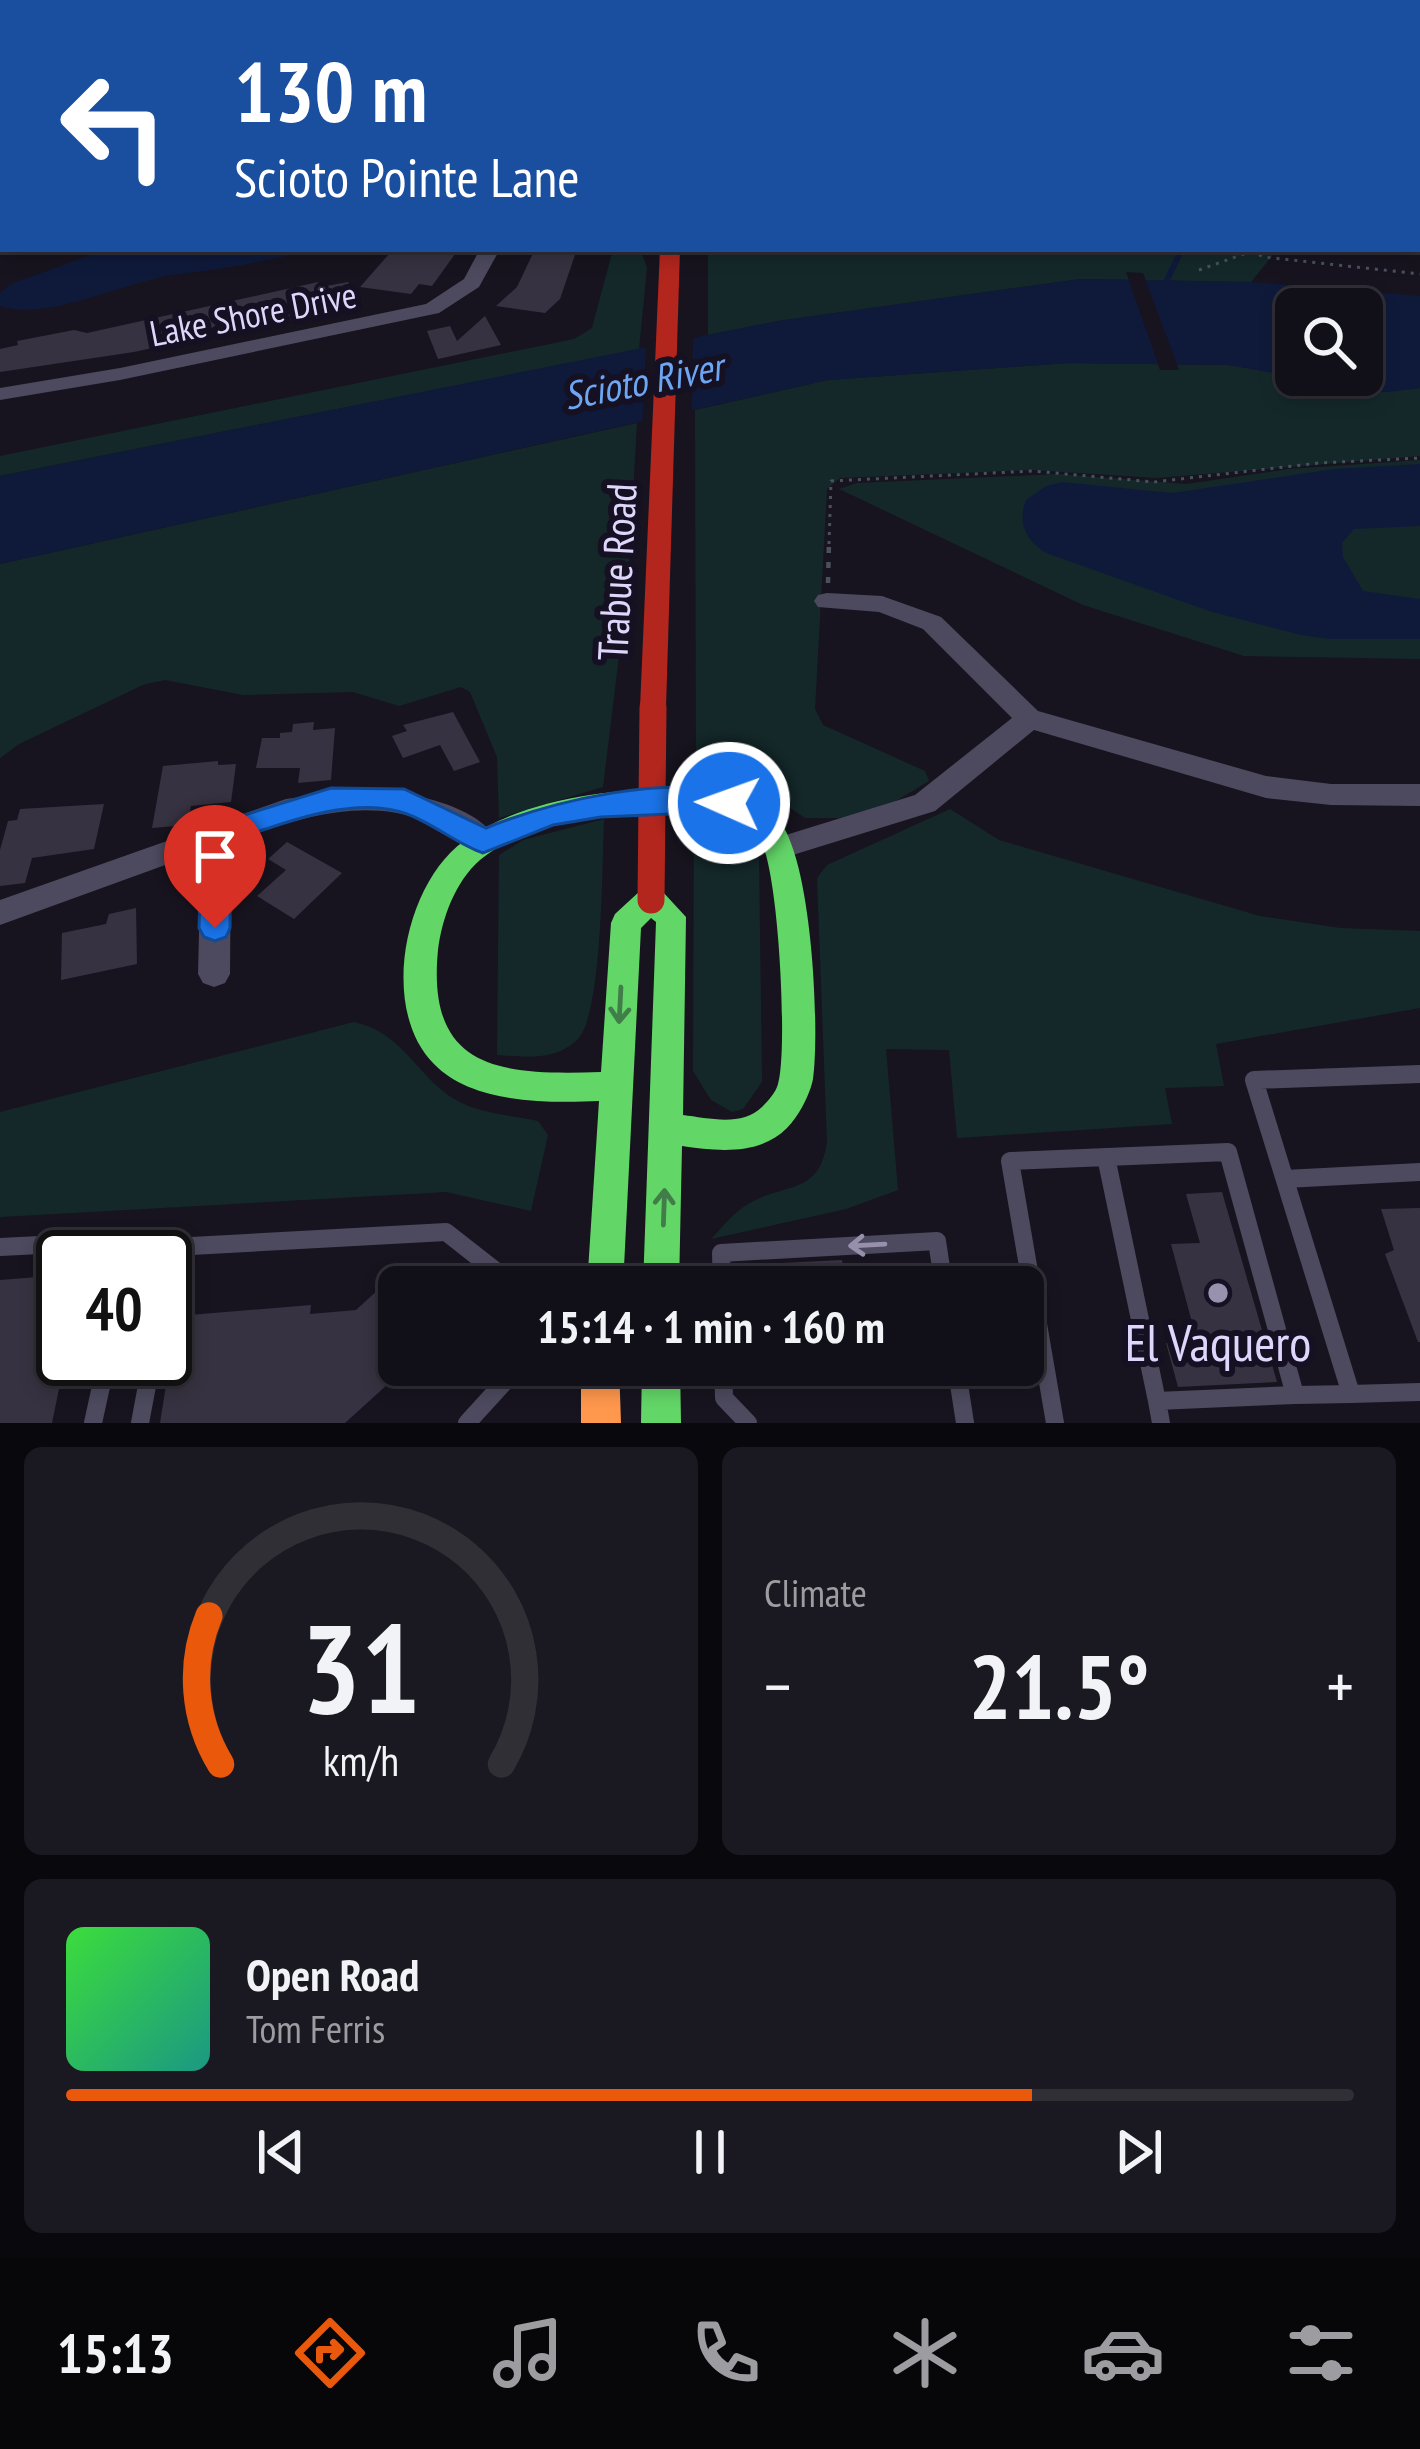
<!DOCTYPE html>
<html lang="en">
<head>
<meta charset="utf-8">
<style>
	:root { --surface:#110f17; --page:#1a1820; --text:#f1f3f6; --muted:#9c9ca1; --line:#302f36; --accent:#ea580c }
	body { margin:0; font-family:"PT Sans Narrow",sans-serif; background:var(--page); color:var(--text); height:100vh; display:flex; flex-direction:column; font-size:45px; white-space:nowrap }
	* { box-sizing:border-box; margin:0 }
	p { font-size:39px; color:var(--muted) }
	.icon { flex:none; width:66px; height:66px; fill:none; stroke:currentColor; stroke-width:2; stroke-linecap:round; stroke-linejoin:round }
	.map { position:relative; height:1423px; overflow:hidden }
	.side { display:flex; flex-direction:column; gap:24px; padding:24px; background:#09080d; flex:1 }
	.side>* { flex:none }
	.top-card { position:absolute; left:0px; top:0px; width:1422px; height:252px; box-shadow:0 6px 18px #0003,0 0 0 3px var(--line); background:#1a4fa0; color:#fff; overflow:hidden }
	.fabs { position:absolute; left:1275px; top:288px; display:grid; gap:24px }
	.fabs a { display:grid; place-items:center; width:108px; height:108px; border-radius:18px; background:var(--surface); box-shadow:0 6px 18px #0003,0 0 0 3px var(--line); font-size:60px }
	.speed { position:absolute; left:36px; top:1230px; display:flex; gap:24px; font-size:60px; font-weight:700; text-align:center }
	.speed>* { display:grid; place-content:center; width:156px; height:156px; border-radius:50%; background:var(--surface); box-shadow:0 6px 18px #0003,0 0 0 3px var(--line); line-height:1 }
	.speed .limit { border:6px solid #111; border-radius:18px; background:#fff; color:#111 }
	.pin { position:absolute; display:grid; place-items:center; width:102px; height:102px; color:#fff; margin:-123px -51px; border-radius:50% 50% 50% 0; rotate:-45deg; box-shadow:0 0 12px #0007 }
	.pin .icon { rotate:45deg }
	.me { position:absolute; width:132px; margin:-66px; rotate:272deg; stroke-linejoin:round; filter:drop-shadow(0 0 9px #0008) }
	.turn { display:flex; align-items:center; gap:42px; height:252px; padding:0 36px; font-size:54px }
	.turn .icon { width:156px; height:156px; stroke-width:2.5 }
	.turn b { display:block; font-size:84px; line-height:102px }
	.big { font-size:90px; font-weight:800; line-height:1.1 }
	.side .card { flex:1; display:flex; flex-direction:column; justify-content:center; gap:18px; min-width:0; padding:0 42px; border-radius:18px; background:var(--page) }
	.side .dial { align-items:center; gap:0 }
	.dial svg { height:312px; overflow:visible; fill:none; stroke:var(--line); stroke-width:7; stroke-linecap:round; text-anchor:middle }
	.dial text { fill:var(--text); stroke:none }
	.song { display:flex; align-items:center; gap:36px }
	.cover { width:144px; height:144px; border-radius:18px; background:linear-gradient(135deg,hsl(120 70% 55%),hsl(170 70% 35%)) }
	.played { height:12px; border-radius:6px; background:linear-gradient(90deg,var(--accent) 75%,var(--line) 75%) }
	.keys { display:flex; justify-content:space-around; direction:ltr }
	.heat { display:flex; justify-content:space-between; align-items:center; font-size:66px; direction:ltr }
	.side .tiles { flex:1; display:grid; gap:24px; grid-template-columns:1fr 1fr }
	.card:last-child { grid-column:span 2 }
	.trip { position:absolute; left:378px; top:1266px; width:666px; height:120px; border-radius:18px; background:var(--surface); box-shadow:0 6px 18px #0003,0 0 0 3px var(--line); font-weight:800; line-height:120px; text-align:center }
	.tab-bar { display:flex; height:192px; justify-content:space-around; align-items:center; background:#070609; color:var(--muted) }
	.tab-bar .icon { width:84px; height:84px }
	.tab-bar .selected { color:var(--accent) }
	.tab-bar b { font-size:54px; color:var(--text) }
	.map>svg:first-child { display:block }
	.green { fill:#14282a }
	.water { fill:#0f1a3b; fill-rule:evenodd }
	.pier { fill:#17141f }
	.lines { fill:none; stroke-linecap:round; stroke-linejoin:round }
	.stream { stroke:#0f1a3b; stroke-width:6 }
	.building { fill:#373241 }
	.path-far1 { stroke:#49515f; stroke-width:3; stroke-dasharray:3 6; stroke-linecap:butt }
	.path { stroke:#49515f; stroke-width:4.5; stroke-dasharray:6 9; stroke-linecap:butt }
	.lane-far1 { stroke:#4d4a5f; stroke-width:9 }
	.lane { stroke:#4d4a5f; stroke-width:18 }
	.street { fill:#4d4a5f; fill-rule:evenodd }
	.fast { fill:#63d668; fill-rule:evenodd }
	.slow { fill:#ff974d; fill-rule:evenodd }
	.jam { fill:#b3261e; fill-rule:evenodd }
	.jam-bridge { stroke:#b3261e; stroke-width:27 }
	.oneway { stroke:#407d49 }
	.oneway2 { stroke:#9690ad }
	.route { fill:#1a73e8; stroke:#114b97; stroke-width:3 }
	.poi-dot { fill:#9892ae; stroke:#161023; stroke-width:4.5 }
	.labels { text-anchor:middle; stroke-width:12; stroke-linejoin:round; paint-order:stroke }
	.far-street-label { font-size:36px; fill:#ded6fb; stroke:#161023 }
	.far-water-label { font-size:39px; font-style:italic; fill:#6da6f2; stroke:#161023 }
	.street-label { font-size:42px; fill:#ded6fb; stroke:#161023 }
	.near-poi-label { font-size:51px; fill:#ded6fb; stroke:#161023 }
</style>
</head>
<body>
<div class="map">
<svg width="1420" height="1423" viewBox="0 0 1420 1423">
	<rect width="100%" height="100%" fill="#17141f"/>
	<path class="green" d="M613,249H640L647,267L639,349L0,476V456L574,339L592,328Z
		M708,249H1278L1251,282L1080,279L778,321L708,335Z
		M1069,363L1229,365L1386,392L1420,388V456L1157,478L1032,470L840,478L827,489L815,709L823,725L925,771L929,781L879,811L849,818H805L754,784L696,770L695,410L828,380Z
		M637,423L628,582L603,787L499,818L497,757L470,692L461,687L399,706L353,692L243,695L165,680L145,684L19,744L0,758V564Z
		M1420,460V659L1244,656L1083,605L839,489L857,483L1058,474L1186,484L1289,469Z
		M950,809L999,840L1260,916L1340,928L1420,931V1008L1216,1044L1224,1086L1165,1088L1172,1124L957,1138L949,1050L886,1049L898,1190L846,1209L711,1239C721,1229 732,1214 745,1206C783,1181 819,1198 827,1142L817,878L827,865Z
		M694,811C728,817 747,825 759,859L762,1082L743,1109L732,1112L711,1100L693,1071Z
		M604,819C602,861 603,1016 577,1040C555,1061 525,1057 497,1055L499,855L523,840Z
		M354,1022C400,1032 413,1069 448,1095C472,1113 509,1115 538,1121L548,1135L531,1211L446,1192L0,1217V1112Z"/>
	<path class="water" d="M107,249H310C265,263 219,269 173,275C123,282 48,322 0,306V293L11,284Z
		M1080,279L1251,282L1420,296V388L1386,392L1229,365L1069,363L828,380L0,564V476L778,321ZM1296,309H1362V375H1296Z
		M1420,464V526L1354,529L1342,543L1343,557L1363,591L1420,599V639H1330L1301,635L1212,612L1046,553C1026,540 1017,524 1026,500L1046,486L1062,482L1172,493L1334,469Z"/>
	<path class="pier" d="M1126,272L1143,273L1179,370H1160Z
		M693,332L692,417L642,428L646,342Z"/>
	<g class="lines">
		<path class="stream" d="M1163,288L1182,249"/>
	</g>
	<path class="building" d="M400,249H443L441,253L455,254L432,286L419,284L411,294L360,287L389,254Z
		M535,249H577L560,299L545,313L496,306L517,287Z
		M318,282L321,287L348,282L360,306L237,332L234,323L177,335L179,342L134,352L0,372V349L18,345L17,341L74,330L87,333Z
		M485,316L501,345L438,359L427,331L450,326L457,341Z
		M453,712L480,762L454,771L440,745L403,758L392,736L407,731L403,725Z
		M314,722L313,730L335,728L331,780L298,783L300,768H256L262,738H280V733L292,732L293,724Z
		M218,761V765L236,764L231,802L191,806L187,825L152,828L163,766Z
		M104,804L94,849L32,858L25,883L0,886V850L8,821L17,820L20,809Z
		M287,842L342,873L294,919L257,896L286,870L268,859Z
		M136,908L137,964L61,980L62,933L106,924L109,914Z
		M1222,1192L1277,1382L1178,1387L1166,1343L1197,1341L1171,1244L1200,1243L1186,1194Z
		M1420,1208V1342H1418L1385,1254L1394,1250L1381,1209Z
		M842,1260L847,1287H764L763,1264Z
		M63,1275V1369L52,1423H0V1280Z
		M379,1289L399,1307V1374L345,1423H160L177,1316L311,1305L310,1314L356,1310Z
		M764,1365H892V1383L764,1387Z"/>
	<g class="lines">
		<path class="path-far1" d="M1304,3L1311,0
			M1199,270L1258,249L1255,253L1264,257L1420,274
			M829,544L831,481L1033,471L1154,482L1319,463L1420,458"/>
		<path class="path" d="M828,583L829,541"/>
		<path class="lane-far1" d="M813,3L817,0"/>
		<path class="lane" d="M1420,1074L1254,1080L1351,1394L1420,1392
			M1106,1157L1157,1401
			M1285,1179L1420,1172
			M0,1247L100,1242L119,1257
			M722,1287L721,1253L937,1241L944,1287
			M165,1288L173,1247L446,1232L516,1287
			M723,1365L724,1398L748,1423
			M956,1365L965,1423
			M1295,1395L1351,1394
			M93,1423L107,1359
			M140,1423L152,1359
			M467,1423L520,1365
			M1055,1423L1010,1161L1228,1152L1295,1395L1157,1401L1161,1423"/>
		<path class="street" d="M0,0H23L0,7Z
			M892,0H924L926,3H894Z
			M1419,26H1420V36H1419Z
			M1419,196H1420V207H1419Z
			M480,249H500L479,287L439,313L120,380L0,400V388L120,368L426,304L464,279Z
			M827,593L882,596L941,617L1038,711L1266,776L1331,784H1420V806L1331,805L1266,798L1034,730L935,811L783,858L773,855L768,847L773,839L915,795L1012,718L923,629L879,612L818,607L814,601L818,595Z
			M364,789C405,792 475,802 498,841L493,849L483,852C462,846 445,829 425,821C361,796 291,820 231,842L230,974L225,983L214,987L203,983L198,974L201,852L0,925V900L286,799Z"/>
		<path class="fast" d="M673,787C710,789 750,790 777,818C812,855 820,1028 813,1079C810,1095 798,1117 787,1128C759,1156 717,1151 682,1146L679,1287H643L656,922L651,918L641,928L623,1287H587L599,1101C547,1103 473,1104 434,1064C379,1009 404,884 464,841C522,799 604,791 673,787ZM673,809C705,810 737,810 758,836C779,861 788,1052 778,1084C776,1092 768,1101 762,1107C742,1127 708,1118 683,1115L686,917L662,891L651,888L640,891L615,914L611,923L601,1072C503,1075 426,1072 438,950C442,918 455,882 480,860C532,818 610,812 673,809Z
			M642,1365H680L681,1423H641Z"/>
		<path class="slow" d="M581,1365H619L621,1423H581Z"/>
		<path class="jam" d="M660,249H680L666,708L653,718L640,708Z"/>
		<path class="jam-bridge" d="M651,900L653,708"/>
	</g>
	<defs><path id="oneway-shaft" d="M-6 0H5M1.5-3L5.5 0L1.5 3" fill="none" stroke-width="1.6" stroke-linecap="round" stroke-linejoin="round" transform="scale(3)"/></defs>
	<g class="oneway">
		<use href="#oneway-shaft" transform="translate(620 1005) rotate(93)"/>
		<use href="#oneway-shaft" transform="translate(664 1207) rotate(-88)"/>
	</g>
	<use class="oneway2" href="#oneway-shaft" transform="translate(867 1245) rotate(177)"/>
	<path class="route" d="M331,788L404,789L486,828C553,801 669,773 740,795L744,803L740,811L601,817L553,825L483,853C457,844 434,824 407,814C355,794 280,824 231,841L230,928L226,937L215,941L204,937L199,928L202,835L206,827Z"/>
	<circle class="poi-dot" cx="1218" cy="1293" r="12"/>
	<g class="labels">
		<g class="far-street-label">
			<text transform="translate(253 314) rotate(-11)" y="13">Lake Shore Drive</text>
		</g>
		<g class="far-water-label">
			<text transform="translate(643 381) rotate(-11)" y="14">Scioto River</text>
		</g>
		<g class="street-label">
			<text transform="translate(617 572) rotate(-87)" y="15">Trabue Road</text>
		</g>
		<g class="near-poi-label">
			<text x="1218" y="1361">El Vaquero</text>
		</g>
	</g>
</svg>
<div class="fabs">
<a><svg class="icon" aria-label="search" viewBox="0 0 24 24"><circle cx="10" cy="10" r="6"/><path d="M15 15l6 6"/></svg></a>
</div>
<div class="speed"><div class="limit">40</div></div>
<div class="pin" style="left:215px;top:928px;background:#d93025"><svg class="icon" aria-label="arrive" viewBox="0 0 24 24"><path d="M6 21V4h12l-3 4 3 4H6"/></svg></div>
<svg class="me" style="left:729px;top:803px" viewBox="-20 -20 40 40"><circle r="17" fill="#1a73e8" stroke="#fff" stroke-width="3"/><path d="M0-11L8 9 0 5-8 9z" fill="#fff"/></svg>
<div class="trip">15:14 · 1 min · 160 m</div>
<div class="top-card">
<div class="turn"><svg class="icon" aria-label="left" viewBox="0 0 24 24"><path d="M17 20v-9H6M10 6l-5 5 5 5"/></svg><div><b>130 m</b>Scioto Pointe Lane</div></div>
</div>
</div>
<section class="side">
<div class="tiles">
<div class="card dial"><svg viewBox="0 0 100 80">
<path d="M14 69A42 42 0 1 1 86 69"/>
<path d="M14 69A42 42 0 0 1 11 31" stroke="#ea580c"/>
<text x="50" y="56" font-size="32" font-weight="700">31</text>
<text x="50" y="72" font-size="11">km/h</text>
</svg></div>
<div class="card"><p>Climate</p>
<div class="heat"><a>−</a><b class="big">21.5°</b><a>+</a></div>
</div>
<div class="card">
<div class="song"><i class="cover"></i><div><b>Open Road</b><p>Tom Ferris</p></div></div>
<div class="played"></div>
<div class="keys"><svg class="icon" aria-label="previous" viewBox="0 0 24 24"><path d="M18 5L8 12l10 7zM5 5v14"/></svg><svg class="icon" aria-label="pause" viewBox="0 0 24 24"><path d="M8 5v14M16 5v14"/></svg><svg class="icon" aria-label="next" viewBox="0 0 24 24"><path d="M6 5l10 7-10 7zM19 5v14"/></svg></div>
</div>
</div>
</section>
<nav class="tab-bar">
<b>15:13</b>
<svg class="icon selected" aria-label="directions" viewBox="0 0 24 24"><path d="M12 3l9 9-9 9-9-9zM9 14v-3h6M13 9l2 2-2 2"/></svg>
<svg class="icon" aria-label="music" viewBox="0 0 24 24"><path d="M9 18V5l10-2v13"/><circle cx="6" cy="18" r="3"/><circle cx="16" cy="16" r="3"/></svg>
<svg class="icon" aria-label="phone" viewBox="0 0 24 24"><path d="M5 4h4l2 5-3 2q2 4 5 5l2-3 5 2v4C11 20 4 13 5 4z"/></svg>
<svg class="icon" aria-label="climate" viewBox="0 0 24 24"><path d="M12 3v18M4 7l16 10M4 17L20 7"/></svg>
<svg class="icon" aria-label="car" viewBox="0 0 24 24"><path d="M5 17H2v-5l4-1 3-4h7l3 4 3 1v5h-3M9 17h6M6 11h13"/><circle cx="7" cy="17" r="2"/><circle cx="17" cy="17" r="2"/></svg>
<svg class="icon" aria-label="filters" viewBox="0 0 24 24"><path d="M4 7h16M4 17h16"/><circle cx="9" cy="7" r="2"/><circle cx="15" cy="17" r="2"/></svg>
</nav>
</body>
</html>
